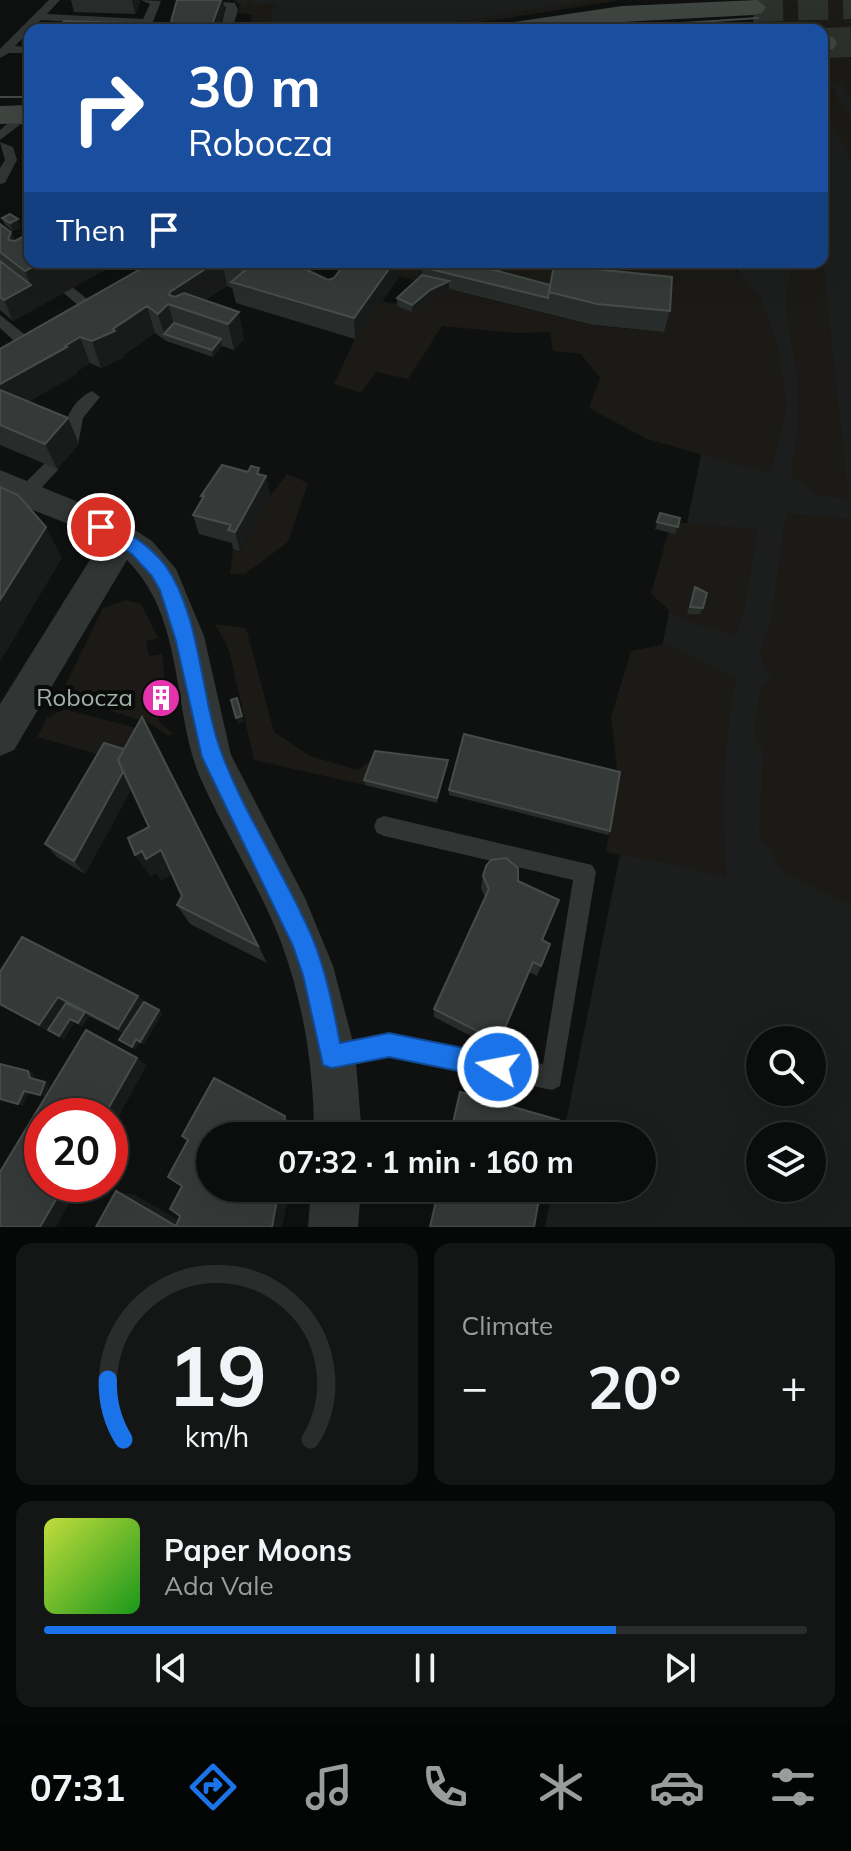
<!DOCTYPE html>
<html lang="en">
<head>
<meta charset="utf-8">
<style>
	:root { --surface:#0b0d0c; --page:#141615; --text:#f1f3f6; --muted:#9a9c9d; --line:#2b2d2d; --accent:#1a73e8 }
	body { margin:0; font-family:Mulish,sans-serif; background:var(--page); color:var(--text); height:100vh; display:flex; flex-direction:column; font-size:30px; white-space:nowrap }
	* { box-sizing:border-box; margin:0 }
	p { font-size:26px; color:var(--muted) }
	.icon { flex:none; width:44px; height:44px; fill:none; stroke:currentColor; stroke-width:2; stroke-linecap:round; stroke-linejoin:round }
	.map { position:relative; height:1227px; overflow:hidden }
	.sheet { display:flex; flex-direction:column; gap:16px; padding:16px; background:#060707; flex:1 }
	.sheet>* { flex:none }
	.banner { position:absolute; left:24px; top:24px; width:804px; height:244px; border-radius:16px; box-shadow:0 8px 32px #0002,0 0 0 2px var(--line); background:#1a4fa0; color:#fff; overflow:hidden }
	.controls { position:absolute; left:746px; top:1026px; display:grid; gap:16px }
	.controls a { display:grid; place-items:center; width:80px; height:80px; border-radius:50%; background:var(--surface); box-shadow:0 8px 32px #0002,0 0 0 2px var(--line); font-size:40px }
	.speed { position:absolute; left:24px; top:1098px; display:flex; gap:16px; font-size:40px; font-weight:700; text-align:center }
	.speed>* { display:grid; place-content:center; width:104px; height:104px; border-radius:50%; background:var(--surface); box-shadow:0 8px 32px #0002,0 0 0 2px var(--line); line-height:1 }
	.speed .limit { border:12px solid #d22; background:#fff; color:#111 }
	.pin { position:absolute; display:grid; place-items:center; width:68px; height:68px; color:#fff; margin:-34px; border:4px solid #fff; border-radius:50%; box-shadow:0 2px 8px #0007 }
	.me { position:absolute; width:88px; margin:-44px; rotate:281deg; stroke-linejoin:round; filter:drop-shadow(0 0 6px #0008) }
	.turn { display:flex; align-items:center; gap:28px; height:168px; padding:0 32px; font-size:36px }
	.turn .icon { width:104px; height:104px; stroke-width:2.5 }
	.turn b { display:block; font-size:56px; line-height:68px }
	.then { display:flex; align-items:center; height:76px; padding:0 32px; background:#0003; gap:16px; font-size:30px }
	.big { font-size:60px; font-weight:700; line-height:1.1 }
	.sheet .card { flex:1; display:flex; flex-direction:column; justify-content:center; gap:12px; min-width:0; padding:0 28px; border-radius:16px; background:var(--page) }
	.sheet .dial { align-items:center; gap:0 }
	.dial svg { height:208px; overflow:visible; fill:none; stroke:var(--line); stroke-width:7; stroke-linecap:round; text-anchor:middle }
	.dial text { fill:var(--text); stroke:none }
	.song { display:flex; align-items:center; gap:24px }
	.cover { width:96px; height:96px; border-radius:12px; background:linear-gradient(135deg,hsl(70 70% 55%),hsl(120 70% 35%)) }
	.played { height:8px; border-radius:4px; background:linear-gradient(90deg,var(--accent) 75%,var(--line) 75%) }
	.keys { display:flex; justify-content:space-around; direction:ltr }
	.heat { display:flex; justify-content:space-between; align-items:center; font-size:44px; direction:ltr }
	.sheet .tiles { flex:1; display:grid; gap:16px; grid-template-columns:1fr 1fr }
	.card:last-child { grid-column:span 2 }
	.trip { position:absolute; left:196px; top:1122px; width:460px; height:80px; border-radius:40px; background:var(--surface); box-shadow:0 8px 32px #0002,0 0 0 2px var(--line); font-weight:700; line-height:80px; text-align:center }
	.menu { display:flex; height:128px; justify-content:space-around; align-items:center; background:#040505; color:var(--muted) }
	.menu .icon { width:56px; height:56px }
	.menu .selected { color:var(--accent) }
	.menu b { font-size:36px; color:var(--text) }
	.map>svg:first-child { display:block }
	.built { fill:#1c1e1d; fill-rule:evenodd }
	.green { fill:#1b1a16 }
	.lines { fill:none; stroke-linecap:round; stroke-linejoin:round }
	.secondary-tunnel { stroke:#2c312e; stroke-width:30; stroke-dasharray:30 15; stroke-linecap:butt }
	.lane { fill:#313533; fill-rule:evenodd }
	.street { fill:#313533; fill-rule:evenodd }
	.secondary { fill:#3f4541; fill-rule:evenodd }
	.tram { stroke:#444a46; stroke-width:2 }
	.wall { fill:#282c2a }
	.shaded-wall { fill:#191b1a }
	.building { fill:#353a38; stroke:#464d49; stroke-width:2 }
	.route { fill:#1a73e8; stroke:#114b97; stroke-width:2 }
	.labels { text-anchor:middle; stroke-width:8; stroke-linejoin:round; paint-order:stroke }
	.poi-label { font-size:24px; fill:#a1b1a7; stroke:#0a0c0b; text-anchor:end }
</style>
</head>
<body>
<div class="map">
<svg width="851" height="1227" viewBox="0 0 851 1227">
	<rect width="100%" height="100%" fill="#0f1110"/>
	<path class="built" d="M234,0H608L423,30H264L265,25Z
		M851,0V1227H545L553,1188H642V1136H563L740,262H822V30H772ZM760,1040H812V1092H760ZM760,1136H812V1188H760Z"/>
	<path class="green" d="M589,0H621L432,30H407Z
		M750,0H851V28L763,30L756,15L628,21L756,13Z
		M248,1H253V5L274,3L268,30L248,29L252,15L239,13V6H247Z
		M822,54L851,55V99L841,82L822,83Z
		M833,88L851,118V160L822,103V89Z
		M822,252L849,500L815,494L791,475L797,431V378L785,305L792,262H822Z
		M341,262H722L734,268L760,297L777,341L787,407L771,474L647,439L589,408L600,378L581,354L553,351L550,332L516,333L442,326L408,379L376,372L361,393L334,384L355,339L382,301C405,308 427,299 448,289L596,326L664,332L422,282Z
		M287,474L308,483L288,542L245,574H230L233,549L241,551L270,496Z
		M786,513L851,519V906L784,872L759,836L763,749L756,744L755,724L761,685L773,676L764,671L760,651L771,619Z
		M671,522L758,529L745,606L736,636L678,618L651,594Z
		M125,600L141,604L158,638L146,641L149,656L162,654C166,679 166,696 158,720L173,734L167,735L149,723L109,710L111,704L61,694L103,608Z
		M215,624L246,628L274,732L310,756L358,770L376,756L365,785L254,760L229,650Z
		M665,644L736,678C723,746 722,809 727,878L682,866L606,852L618,777L611,717L631,651Z
		M64,709L144,730V767L37,737L47,718Z"/>
	<g class="lines">
		<path class="secondary-tunnel" d="M753,7L851,4
			M823,43L851,42"/>
		<path class="lane" d="M49,0H60L47,14L143,19L150,4L141,0L161,1L150,30H138L140,26L41,20L15,46L30,47V53H9L0,58V49Z
			M196,0L235,3L238,10L232,30H220L226,7Z
			M22,111H30V117L0,140V130Z
			M0,142L13,147L17,160L5,183L0,184V168L5,160Z
			M51,270L96,306V312H86L46,278V272Z
			M0,315L33,341V349H23L0,328Z
			M92,391L100,397L83,418L78,445H66C60,425 72,400 92,391Z
			M51,461L57,463L59,467L57,471L31,499H19L17,494L19,489L45,463Z
			M384,816L592,865L596,872L560,1086L552,1090L389,1057L334,1068L326,1064L322,1056L326,1048L389,1033L543,1064L573,880L384,836L377,833L374,826L377,819Z"/>
		<path class="street" d="M0,470L115,517L152,541L176,569L204,636L231,755L305,898L333,966L355,1050L362,1136H314C314,1070 304,1004 281,942C259,885 224,832 199,775C172,705 184,617 127,560L14,750L0,756V704L101,542L71,525L0,497Z
			M311,1188H361L358,1227H308Z"/>
		<path class="secondary" d="M757,0L766,7L762,13L753,15L622,22L568,30H500L504,24L514,22L622,6Z
			M822,35L833,37L837,43L833,49L822,51Z
			M30,105V123L0,124V106Z"/>
		<path class="tram" d="M581,30L758,18
			M0,97H30"/>
	</g>
	<path class="wall" d="M71,0H139L140,3L135,14L74,12Z
		M30,108V144L22,123Z
		M2,218L21,227L13,231L5,225Z
		M0,224L11,232L15,241L30,262H119L13,321L0,310Z
		M153,262H278L328,280L399,277L355,339L236,303L232,288L227,286L205,300L244,339L234,350L222,346L213,357L166,341L155,333L123,355L124,357L101,368L90,363L76,372L77,374L28,402L68,418L79,444L57,469L0,445V349Z
		M422,267L550,285L670,311L664,332L593,325L449,289L430,298L412,312L397,306V298L422,275Z
		M259,468L260,475L266,476L270,496L240,551L233,549L232,543L199,534L193,515L202,499L201,496L248,472Z
		M660,513L680,518L675,534L655,529Z
		M695,587L703,608L700,614H687Z
		M156,743L267,963L190,924L177,905L182,896L172,874L161,880L156,873L151,876L135,855L149,827L131,789L85,874L57,857L45,844L124,749Z
		M448,760L447,765L437,803L365,785L364,780Z
		M449,790L610,831L608,835L449,795Z
		M483,876L518,881L543,940L550,944L537,976L529,972L496,1049L434,1017V1009L485,897L481,888Z
		M22,937L138,996L144,1002L162,1013L144,1044L139,1042L136,1049L119,1040L123,1033L89,1016L82,1026L74,1022L64,1039L0,1005Z"/>
	<path class="shaded-wall" d="M132,0H139L140,3L135,14Z
		M221,0H223L225,11L218,30H210Z
		M18,219L21,227L13,231L10,223Z
		M11,232L26,268L42,262H119L13,321L4,300L31,286L25,271L8,240Z
		M216,262H222L227,286L189,311L173,305L170,292Z
		M394,262H399V277L355,339L354,318Z
		M449,281V289L430,298L412,312V305L430,290Z
		M168,304L176,330L164,334L158,314Z
		M147,306L155,333L123,355L124,357L101,368L92,341Z
		M239,312L244,339L234,350L228,324Z
		M80,337L90,363L76,372L77,374L7,414L0,399V384Z
		M221,339L222,346L213,357L212,350Z
		M68,418L79,444L57,469L45,444Z
		M259,468L262,483L266,476L270,496L240,551L235,532Z
		M46,527L62,558L0,662V600Z
		M159,680L161,686L167,708L160,710L157,704Z
		M237,698L244,722L238,724L236,718Z
		M135,752L144,767L85,874L74,861Z
		M448,760L447,765L437,803V798Z
		M161,850L175,872L161,880L156,873L151,876L135,855L142,851Z
		M138,996L148,1005L129,1037L118,1029Z
		M58,997L70,1006L52,1033L39,1025Z
		M159,1010L162,1013L144,1044L140,1042Z
		M85,1012L89,1015L82,1026L78,1023Z
		M70,1019L74,1022L64,1039L59,1036Z
		M136,1039L139,1042L136,1049L132,1047Z
		M137,1058L147,1065L110,1132V1116H104Z
		M28,1071L33,1073L35,1081L30,1078Z
		M45,1082L50,1084L45,1097L40,1095Z
		M24,1091L29,1093L23,1106L18,1104Z
		M285,1116L293,1124L292,1136H283Z
		M65,1184H80L56,1227H40Z
		M279,1188H288L287,1203L282,1227H272Z
		M116,1191L135,1195L191,1227L176,1226Z"/>
	<path class="building" d="M177,0H221L210,30L169,29Z
		M64,21L126,23L123,30H60Z
		M30,108V123H22Z
		M10,214L18,219L10,223L2,218Z
		M0,224L11,232L8,240L15,241L30,233V262H42L25,271L0,252Z
		M0,261L31,285L4,300L0,297Z
		M153,262H216L170,292L169,295L175,297L184,293L239,312L228,324L168,304L158,314L147,306L113,329L115,331L92,341L80,337L65,346L67,347L0,384V349Z
		M232,262H249L245,266Z
		M255,262H278L297,265L328,280L334,278L346,262H394L354,318L231,282Z
		M425,262H464L550,285L548,298L422,267Z
		M554,265L672,277L670,311L597,304L549,292Z
		M422,275L449,281L430,290L412,305L397,298Z
		M174,323L221,339L212,350L164,334Z
		M0,390L68,418L45,444L0,425Z
		M222,465L248,472L251,466L259,468L257,474L266,476L235,532L228,530L231,525L193,515L204,496H201Z
		M0,487L18,495L46,527L0,600Z
		M660,513L680,518L678,527L657,522Z
		M695,587L707,593L703,608L690,607Z
		M159,680L164,702L157,704L152,682Z
		M237,698L242,716L236,718L231,700Z
		M142,717L258,946L177,905L182,896L161,850L146,859L142,851L135,855L128,838L149,827L118,760Z
		M464,734L620,772L610,831L449,790Z
		M104,743L124,749L118,760L123,772L74,861L45,844Z
		M375,751L448,760L437,798L364,780Z
		M506,858L518,868V881L559,900L542,940L550,944L541,966L533,962L499,1042L434,1009L489,889L483,876L486,866L491,860Z
		M22,937L138,996L118,1029L58,997L39,1025L0,1004V972Z
		M144,1002L159,1010L140,1042L136,1039L132,1047L119,1040Z
		M66,1003L85,1012L78,1023L70,1019L59,1036L48,1030Z
		M86,1030L137,1058L104,1116H42V1184H65L40,1227H0V1172Z
		M0,1064L28,1071L30,1078L45,1082L40,1095L24,1091L18,1104L0,1099Z
		M214,1078L285,1116L283,1136H210V1188H279L272,1227H96L116,1191L176,1226L180,1216L170,1209L182,1186L168,1177L188,1140L182,1136Z
		M460,1092L559,1120L556,1136H450Z
		M439,1188H541L534,1227H430Z"/>
	<path class="route" d="M101,520C124,528 150,546 165,565C202,617 200,700 223,757C247,819 286,876 312,937C326,971 333,1007 340,1043L389,1033L498,1055L506,1058L510,1067L506,1075L498,1079L389,1057L332,1068L323,1065L303,975L293,946L202,757L176,641L160,590L152,576L132,554L95,532L93,527Z"/>
	<defs>
		<g id="building-disc" transform="scale(2)"><circle r="9.5" fill="#e533ac" stroke="#0a0c0b"/><path d="M-4-6H4V6H1V3H-1V6H-4ZM-2.5-4.3h1.7v1.8h-1.7ZM.8-4.3h1.7v1.8H.8ZM-2.5-1h1.7V.8h-1.7ZM.8-1h1.7V.8H.8Z" fill="#fff"/></g>
	</defs>
	<g fill-rule="evenodd">
		<use href="#building-disc" x="161" y="698"/>
	</g>
	<g class="labels">
		<g class="poi-label">
			<text x="133" y="706">Robocza</text>
		</g>
	</g>
</svg>
<div class="controls">
<a><svg class="icon" aria-label="search" viewBox="0 0 24 24"><circle cx="10" cy="10" r="6"/><path d="M15 15l6 6"/></svg></a>
<a><svg class="icon" aria-label="layers" viewBox="0 0 24 24"><path d="M12 4l9 5-9 5-9-5zM3 14l9 5 9-5"/></svg></a>
</div>
<div class="speed"><div class="limit">20</div></div>
<div class="pin" style="left:101px;top:527px;background:#d93025"><svg class="icon" aria-label="arrive" viewBox="0 0 24 24"><path d="M6 21V4h12l-3 4 3 4H6"/></svg></div>
<svg class="me" style="left:498px;top:1067px" viewBox="-20 -20 40 40"><circle r="17" fill="#1a73e8" stroke="#fff" stroke-width="3"/><path d="M0-11L8 9 0 5-8 9z" fill="#fff"/></svg>
<div class="trip">07:32 · 1 min · 160 m</div>
<div class="banner">
<div class="turn"><svg class="icon" aria-label="right" viewBox="0 0 24 24"><path d="M7 20v-9h11M14 6l5 5-5 5"/></svg><div><b>30 m</b>Robocza</div></div>
<div class="then">Then<svg class="icon" aria-label="arrive" viewBox="0 0 24 24"><path d="M6 21V4h12l-3 4 3 4H6"/></svg></div>
</div>
</div>
<section class="sheet">
<div class="tiles">
<div class="card dial"><svg viewBox="0 0 100 80">
<path d="M14 69A42 42 0 1 1 86 69"/>
<path d="M14 69A42 42 0 0 1 8 46" stroke="#1a73e8"/>
<text x="50" y="56" font-size="32" font-weight="700">19</text>
<text x="50" y="72" font-size="11">km/h</text>
</svg></div>
<div class="card"><p>Climate</p>
<div class="heat"><a>−</a><b class="big">20°</b><a>+</a></div>
</div>
<div class="card">
<div class="song"><i class="cover"></i><div><b>Paper Moons</b><p>Ada Vale</p></div></div>
<div class="played"></div>
<div class="keys"><svg class="icon" aria-label="previous" viewBox="0 0 24 24"><path d="M18 5L8 12l10 7zM5 5v14"/></svg><svg class="icon" aria-label="pause" viewBox="0 0 24 24"><path d="M8 5v14M16 5v14"/></svg><svg class="icon" aria-label="next" viewBox="0 0 24 24"><path d="M6 5l10 7-10 7zM19 5v14"/></svg></div>
</div>
</div>
</section>
<nav class="menu">
<b>07:31</b>
<svg class="icon selected" aria-label="directions" viewBox="0 0 24 24"><path d="M12 3l9 9-9 9-9-9zM9 14v-3h6M13 9l2 2-2 2"/></svg>
<svg class="icon" aria-label="music" viewBox="0 0 24 24"><path d="M9 18V5l10-2v13"/><circle cx="6" cy="18" r="3"/><circle cx="16" cy="16" r="3"/></svg>
<svg class="icon" aria-label="phone" viewBox="0 0 24 24"><path d="M5 4h4l2 5-3 2q2 4 5 5l2-3 5 2v4C11 20 4 13 5 4z"/></svg>
<svg class="icon" aria-label="climate" viewBox="0 0 24 24"><path d="M12 3v18M4 7l16 10M4 17L20 7"/></svg>
<svg class="icon" aria-label="car" viewBox="0 0 24 24"><path d="M5 17H2v-5l4-1 3-4h7l3 4 3 1v5h-3M9 17h6M6 11h13"/><circle cx="7" cy="17" r="2"/><circle cx="17" cy="17" r="2"/></svg>
<svg class="icon" aria-label="filters" viewBox="0 0 24 24"><path d="M4 7h16M4 17h16"/><circle cx="9" cy="7" r="2"/><circle cx="15" cy="17" r="2"/></svg>
</nav>
</body>
</html>
